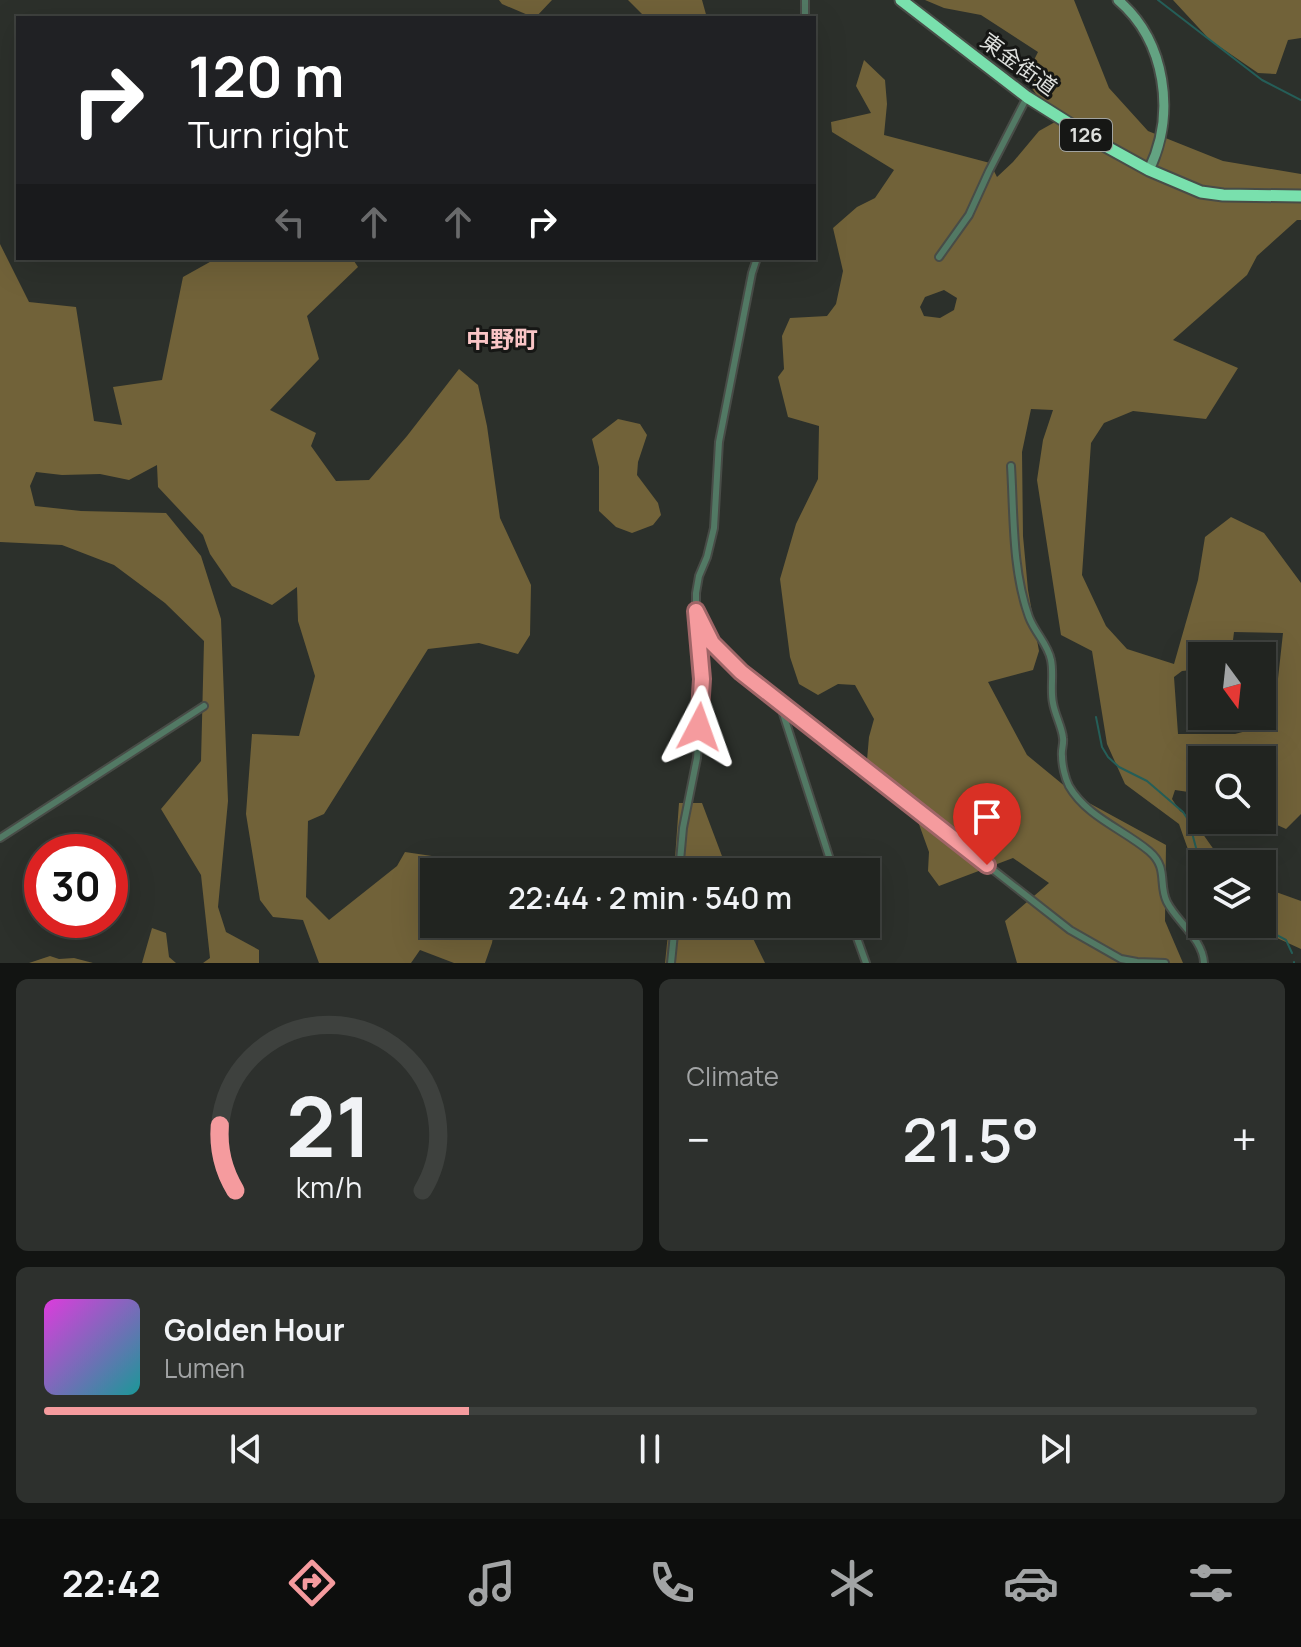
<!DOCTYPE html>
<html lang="en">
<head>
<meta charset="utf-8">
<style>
	:root { --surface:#212420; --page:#2d302d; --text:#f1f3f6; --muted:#a2a4a5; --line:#3e413e; --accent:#f59b9e }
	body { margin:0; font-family:Manrope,"Noto Sans JP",sans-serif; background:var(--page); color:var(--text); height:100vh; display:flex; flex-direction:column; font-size:30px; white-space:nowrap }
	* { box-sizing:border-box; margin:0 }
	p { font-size:26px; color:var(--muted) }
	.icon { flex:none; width:44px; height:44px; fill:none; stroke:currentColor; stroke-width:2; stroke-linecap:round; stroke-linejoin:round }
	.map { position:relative; height:963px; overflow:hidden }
	.side { display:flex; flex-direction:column; gap:16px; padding:16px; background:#121412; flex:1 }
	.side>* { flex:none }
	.guide { position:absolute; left:16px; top:16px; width:800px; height:244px; border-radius:0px; box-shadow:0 8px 32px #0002,0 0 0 2px var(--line); background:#202124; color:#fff; overflow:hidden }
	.needle { width:52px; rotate:165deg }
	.buttons { position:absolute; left:1188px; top:642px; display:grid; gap:16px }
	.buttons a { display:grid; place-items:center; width:88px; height:88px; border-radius:0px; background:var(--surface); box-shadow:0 8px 32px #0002,0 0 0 2px var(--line); font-size:40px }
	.speed { position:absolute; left:24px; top:834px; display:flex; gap:16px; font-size:40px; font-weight:700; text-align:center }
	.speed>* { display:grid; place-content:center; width:104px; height:104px; border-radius:50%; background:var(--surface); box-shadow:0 8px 32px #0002,0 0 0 2px var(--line); line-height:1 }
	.speed .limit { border:12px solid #d22; background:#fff; color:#111 }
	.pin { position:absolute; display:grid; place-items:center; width:68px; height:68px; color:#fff; margin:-82px -34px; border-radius:50% 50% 50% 0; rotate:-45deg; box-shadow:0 0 8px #0007 }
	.pin .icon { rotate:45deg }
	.me { position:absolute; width:88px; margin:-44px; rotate:4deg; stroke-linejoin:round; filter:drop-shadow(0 0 6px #0008) }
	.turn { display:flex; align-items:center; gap:28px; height:168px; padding:0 40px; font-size:36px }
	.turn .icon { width:104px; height:104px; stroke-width:2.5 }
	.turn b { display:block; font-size:56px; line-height:68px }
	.lanes { display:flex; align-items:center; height:76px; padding:0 40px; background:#0003; justify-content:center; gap:40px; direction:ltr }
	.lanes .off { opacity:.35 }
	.big { font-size:60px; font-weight:600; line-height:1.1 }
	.side .card { flex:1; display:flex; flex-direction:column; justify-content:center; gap:12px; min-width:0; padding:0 28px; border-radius:12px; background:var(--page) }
	.side .dial { align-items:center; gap:0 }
	.dial svg { height:208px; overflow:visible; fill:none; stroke:var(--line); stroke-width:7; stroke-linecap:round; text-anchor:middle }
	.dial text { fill:var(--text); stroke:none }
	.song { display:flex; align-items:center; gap:24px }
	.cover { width:96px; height:96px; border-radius:12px; background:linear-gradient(135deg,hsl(300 70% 55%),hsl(180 70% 35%)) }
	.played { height:8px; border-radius:4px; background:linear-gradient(90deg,var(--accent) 35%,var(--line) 35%) }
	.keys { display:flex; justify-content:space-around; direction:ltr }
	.heat { display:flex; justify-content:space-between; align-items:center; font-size:44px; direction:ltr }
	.side .tiles { flex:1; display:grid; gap:16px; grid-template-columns:1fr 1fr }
	.card:last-child { grid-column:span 2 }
	.trip { position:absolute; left:420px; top:858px; width:460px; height:80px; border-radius:0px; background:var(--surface); box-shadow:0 8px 32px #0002,0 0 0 2px var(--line); font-weight:600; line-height:80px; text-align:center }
	.tabs { display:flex; height:128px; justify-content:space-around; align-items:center; background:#0d0e0d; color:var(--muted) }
	.tabs .icon { width:56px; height:56px }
	.tabs .current { color:var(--accent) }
	.tabs b { font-size:36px; color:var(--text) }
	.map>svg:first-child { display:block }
	.forest { fill:#716239; fill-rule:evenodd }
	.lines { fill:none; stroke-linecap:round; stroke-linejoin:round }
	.stream { stroke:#255e58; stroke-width:2 }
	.street-casing { stroke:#484c47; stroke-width:10 }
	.secondary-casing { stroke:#484c47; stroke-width:13 }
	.highway-casing { stroke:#484c47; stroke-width:15 }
	.street { stroke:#527964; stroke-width:6 }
	.secondary { stroke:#63a382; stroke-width:9 }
	.highway { stroke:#79e0ad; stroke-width:11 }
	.route-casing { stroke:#9f6567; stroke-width:20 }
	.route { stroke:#f59b9e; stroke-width:14 }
	.labels { text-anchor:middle; stroke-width:6; stroke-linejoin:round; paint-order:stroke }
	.shield { fill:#161715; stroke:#a1a3a0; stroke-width:2 }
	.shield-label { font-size:20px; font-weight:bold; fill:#dddfdc }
	.street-label { font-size:22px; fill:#dddfdc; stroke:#161715 }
	.neighbourhood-label { font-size:24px; font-weight:bold; fill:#fac5c6; stroke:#161715 }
</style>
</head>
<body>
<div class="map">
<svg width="1301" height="963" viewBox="0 0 1301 963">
	<rect width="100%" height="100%" fill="#2c302b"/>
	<path class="forest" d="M499,0H552L535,18L502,4Z
		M628,0H702L707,18H646Z
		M925,0H1074L1109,88L1148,131L1223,161L1301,174V220H1297L1257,256L1247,275L1173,340L1238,368L1206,419L1133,411L1104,423L1091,443L1082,575L1106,626L1127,649L1174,664L1198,580L1205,537L1231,517L1264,533L1301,583V814L1286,829L1262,818V760H1202V794L1175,790L1172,799L1180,811L1193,820L1224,864H1202V889L1179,824L1125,784L1107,744L1092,651L1061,635L1037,480L1043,440L1053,410L1031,409L1022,452L1023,536L1028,590L1039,651L1033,670L988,682L1027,755L1078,797L1166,845L1165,921L1183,963H1017L1005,921L1049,883L1013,858L939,886L928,871L929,852L911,802L867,760L869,737L874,719L855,685L838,684L818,695L799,684L790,657L780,579L796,524L818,479L819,426L788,417L778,377L784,369L782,336L790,318L827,316L836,304L843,271L833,228L857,207L875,198L894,170L832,132L831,122L871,113L856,86L864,60L885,80L887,104L884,135L990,163L997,177L1013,162L1039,131L1055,122L1025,78L1038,52L981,15L944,8ZM944,290L957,298L954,310L940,318L924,316L920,307L925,297ZM1234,632L1283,633L1273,724L1235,734H1178L1174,677L1182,671L1202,669V656H1231Z
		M1173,0H1301V38L1288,40L1276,74L1258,73L1210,40Z
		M0,244L29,302L76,307L94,421L122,425L113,387L162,380L183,277L217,258H352L358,267L307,316L319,359L270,410L316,433L311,446L336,481L369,480L407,436L459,369L478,385L487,426L500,518L531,585L530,635L518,654L479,643L428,649L324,814L308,821L306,897L329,920L397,866L405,852L452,859L503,860L502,872H434V924H495L492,943L485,963H454L420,950L411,963H319L303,920L273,917L260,900L246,814L252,734L299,736L315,676L298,621L297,587L272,605L232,586L210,554L203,535L158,487L157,465L129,480L100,474L62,475L36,472L30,486L35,506L81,511L166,513L201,556L221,619L228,801L218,907L226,932L259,950V963H203L210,958L201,875L161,809L201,761L204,641L165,603L114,565L62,545L0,542Z
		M618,419L640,424L647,435L638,462L637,475L658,503L661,515L653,525L632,533L616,527L599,511V467L592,439Z
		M679,803H702L728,872H674Z
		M1276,892L1301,901V949L1247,924H1262V899Z
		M669,924H746L765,963H665Z
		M152,928L166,933L169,957L176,963H142Z
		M50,956L59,959L74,958L93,963H29Z"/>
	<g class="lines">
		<path class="stream" d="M1158,0L1262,80L1301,100
			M1096,717L1102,747L1108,757L1119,767L1147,781L1183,812L1189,821L1202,871
			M1256,924L1286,940L1292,953
			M1294,962V963"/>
		<g class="street-casing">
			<path id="street" d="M805,0V18
				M939,257L969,215L989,171L1027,97
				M1011,466C1014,515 1012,570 1029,617C1035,633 1048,644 1051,660C1054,674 1050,689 1053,703C1055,715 1062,727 1063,738C1064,744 1061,750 1062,756C1062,765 1065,778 1069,786C1087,817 1123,829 1149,851C1169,868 1158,884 1167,902C1177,922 1203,939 1204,963
				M698,614L712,643L741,672L1070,930L1121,959L1137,962L1165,963
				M779,701L834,872
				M0,838L204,706
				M679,872L683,828L697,758L702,695V679L696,611V593L699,576L707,557L714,528L719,442L752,273L757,258
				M852,924L866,963
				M671,963L675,924"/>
		</g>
		<g class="secondary-casing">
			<path id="secondary" d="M1118,0C1166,41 1176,114 1149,170"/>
		</g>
		<g class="highway-casing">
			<path id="highway" d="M901,0L1027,97L1100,143L1149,170L1201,192L1223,195L1301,196"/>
		</g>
		<use href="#street" class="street"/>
		<use href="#secondary" class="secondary"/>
		<use href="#highway" class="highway"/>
	</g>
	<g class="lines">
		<g class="route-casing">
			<path id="route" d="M699,727L702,679L696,611L712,643L741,672L987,865"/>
		</g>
		<use href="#route" class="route"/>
	</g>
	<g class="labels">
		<rect class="shield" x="1060" y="119" width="52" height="32" rx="6"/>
		<g class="shield-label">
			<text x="1086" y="142">126</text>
		</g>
		<g class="street-label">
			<text transform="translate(1019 64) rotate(36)" y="8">東金街道</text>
		</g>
		<g class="neighbourhood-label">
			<text x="502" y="348">中野町</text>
		</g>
	</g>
</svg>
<div class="buttons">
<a><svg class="needle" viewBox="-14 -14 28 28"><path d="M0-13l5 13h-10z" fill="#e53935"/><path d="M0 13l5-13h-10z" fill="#a2a4a5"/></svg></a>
<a><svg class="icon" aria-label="search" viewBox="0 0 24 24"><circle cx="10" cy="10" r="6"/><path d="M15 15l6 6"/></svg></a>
<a><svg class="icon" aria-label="layers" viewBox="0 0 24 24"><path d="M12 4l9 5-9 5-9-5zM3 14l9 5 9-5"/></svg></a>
</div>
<div class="speed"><div class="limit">30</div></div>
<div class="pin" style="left:987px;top:865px;background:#d93025"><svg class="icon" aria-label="arrive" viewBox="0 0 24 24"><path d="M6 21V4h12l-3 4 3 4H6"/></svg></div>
<svg class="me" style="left:699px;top:727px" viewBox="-20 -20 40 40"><path d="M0-17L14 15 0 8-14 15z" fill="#f59b9e" stroke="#fff" stroke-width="4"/></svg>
<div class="trip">22:44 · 2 min · 540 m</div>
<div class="guide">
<div class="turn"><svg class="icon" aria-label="right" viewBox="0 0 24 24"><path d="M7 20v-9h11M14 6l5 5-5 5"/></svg><div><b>120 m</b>Turn right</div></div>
<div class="lanes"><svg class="icon off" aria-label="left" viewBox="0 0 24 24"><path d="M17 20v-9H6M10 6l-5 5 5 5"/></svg><svg class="icon off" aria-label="ahead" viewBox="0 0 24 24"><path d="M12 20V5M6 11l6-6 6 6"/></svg><svg class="icon off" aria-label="ahead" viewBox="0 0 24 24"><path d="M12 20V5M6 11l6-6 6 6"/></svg><svg class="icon" aria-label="right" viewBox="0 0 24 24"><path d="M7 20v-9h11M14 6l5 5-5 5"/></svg></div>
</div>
</div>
<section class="side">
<div class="tiles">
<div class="card dial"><svg viewBox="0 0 100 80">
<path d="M14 69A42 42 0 1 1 86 69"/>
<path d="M14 69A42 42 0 0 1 8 44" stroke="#f59b9e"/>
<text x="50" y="56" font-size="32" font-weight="700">21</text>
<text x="50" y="72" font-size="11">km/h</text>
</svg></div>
<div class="card"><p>Climate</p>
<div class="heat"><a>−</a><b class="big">21.5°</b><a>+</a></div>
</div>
<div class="card">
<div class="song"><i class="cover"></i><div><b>Golden Hour</b><p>Lumen</p></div></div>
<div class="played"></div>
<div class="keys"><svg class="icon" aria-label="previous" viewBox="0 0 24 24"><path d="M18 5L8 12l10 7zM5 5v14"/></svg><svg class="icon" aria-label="pause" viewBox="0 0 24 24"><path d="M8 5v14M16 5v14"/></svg><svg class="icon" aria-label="next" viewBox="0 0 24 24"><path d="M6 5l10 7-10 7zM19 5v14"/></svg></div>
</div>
</div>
</section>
<nav class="tabs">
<b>22:42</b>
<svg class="icon current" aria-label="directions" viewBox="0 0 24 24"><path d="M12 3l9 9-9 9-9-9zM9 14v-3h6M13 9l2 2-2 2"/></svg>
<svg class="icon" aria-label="music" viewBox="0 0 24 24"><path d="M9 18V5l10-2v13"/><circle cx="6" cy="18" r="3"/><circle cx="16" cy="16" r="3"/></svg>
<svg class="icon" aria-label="phone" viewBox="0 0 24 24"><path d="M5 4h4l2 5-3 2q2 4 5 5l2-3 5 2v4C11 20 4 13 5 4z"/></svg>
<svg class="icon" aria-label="climate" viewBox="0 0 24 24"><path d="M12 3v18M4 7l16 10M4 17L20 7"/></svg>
<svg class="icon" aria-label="car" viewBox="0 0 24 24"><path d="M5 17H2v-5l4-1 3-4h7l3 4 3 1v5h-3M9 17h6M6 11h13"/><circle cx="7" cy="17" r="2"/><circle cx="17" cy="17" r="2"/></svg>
<svg class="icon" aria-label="filters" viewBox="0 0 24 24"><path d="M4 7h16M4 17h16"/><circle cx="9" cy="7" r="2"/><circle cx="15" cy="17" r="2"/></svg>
</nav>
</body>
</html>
